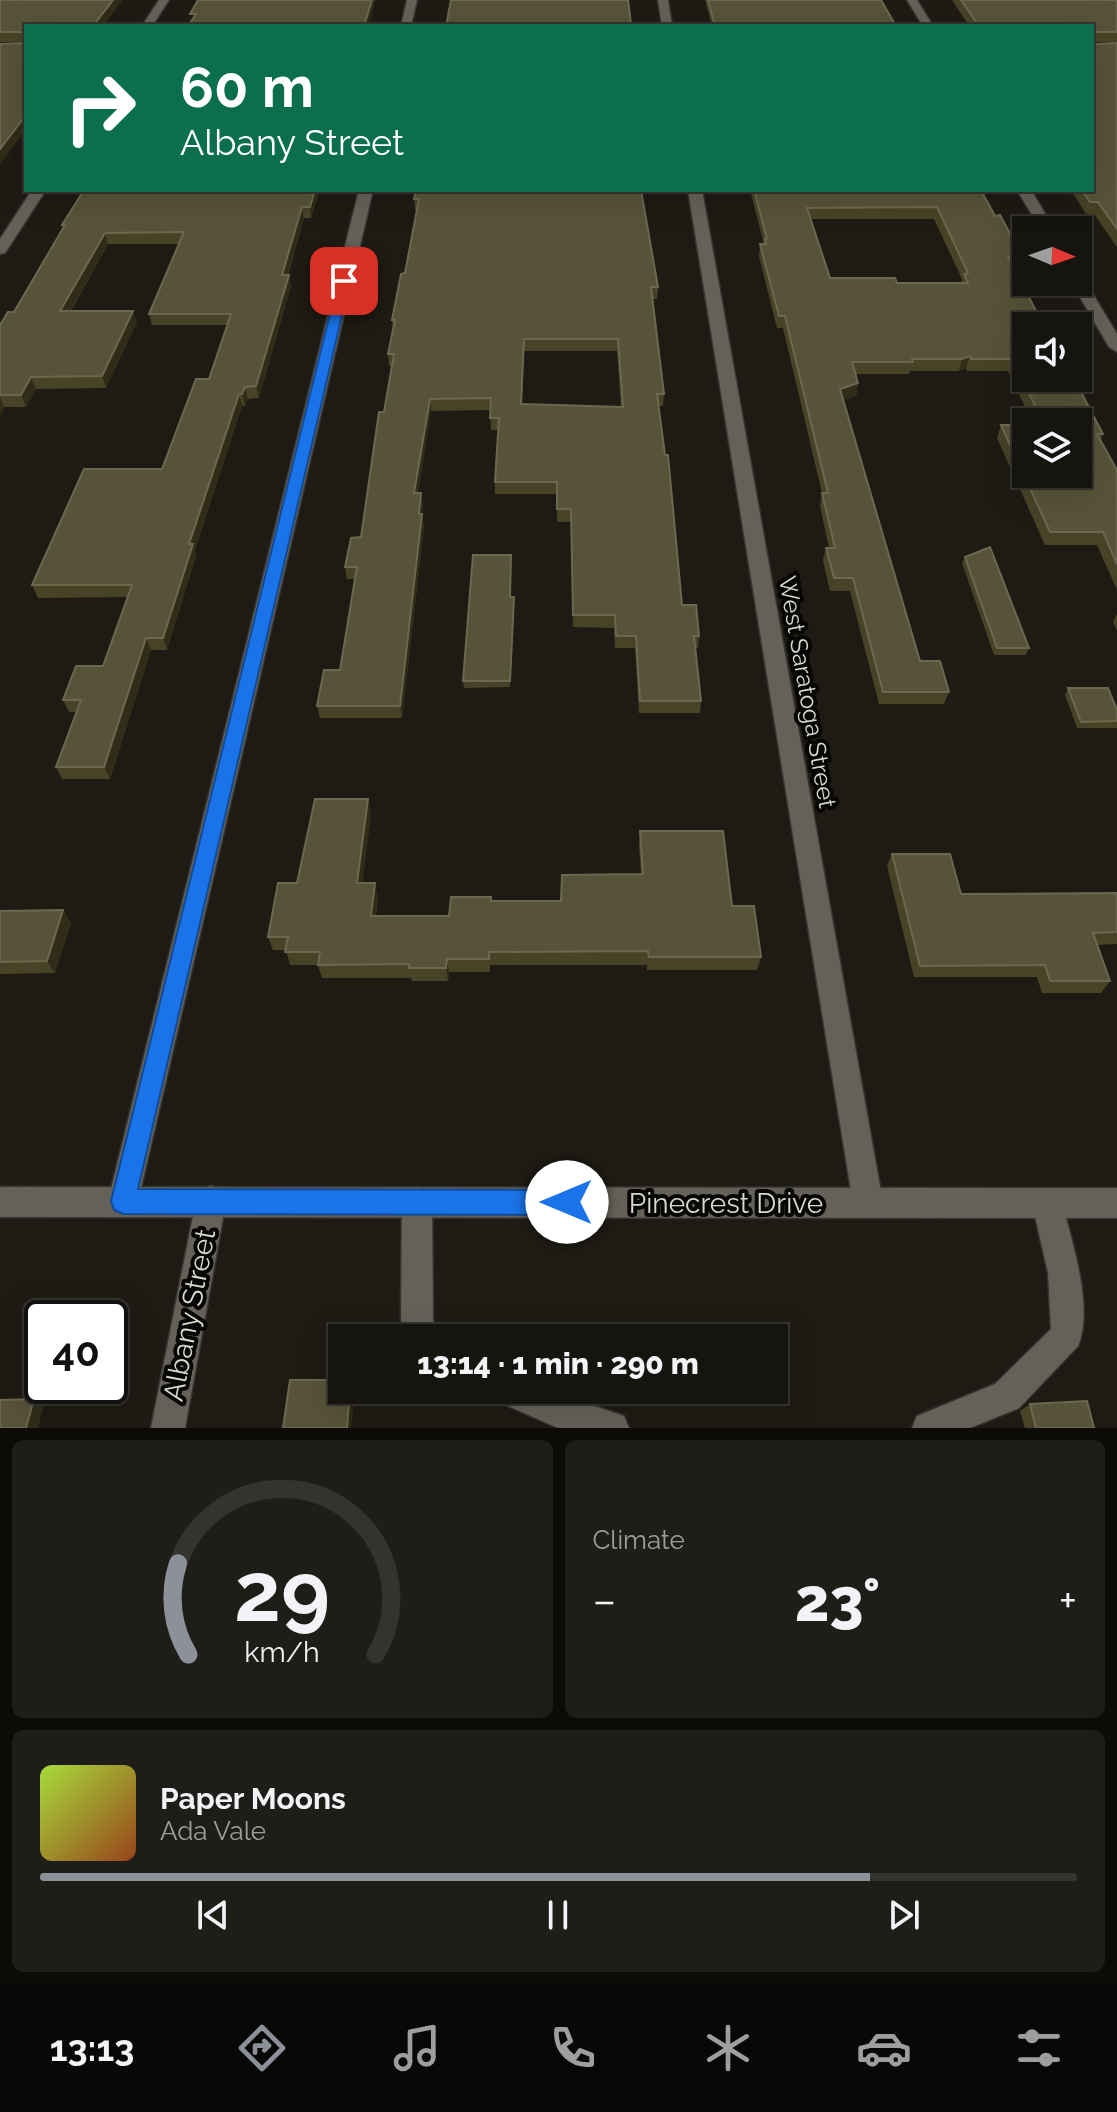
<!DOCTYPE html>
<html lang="en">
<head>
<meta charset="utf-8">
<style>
	:root { --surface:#16140e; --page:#1f1d17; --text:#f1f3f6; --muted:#9e9e9e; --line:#35332e; --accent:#8c9099 }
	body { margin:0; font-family:Raleway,sans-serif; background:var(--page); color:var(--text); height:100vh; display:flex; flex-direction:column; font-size:30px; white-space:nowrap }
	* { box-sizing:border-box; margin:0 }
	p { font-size:26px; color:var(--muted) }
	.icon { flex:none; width:44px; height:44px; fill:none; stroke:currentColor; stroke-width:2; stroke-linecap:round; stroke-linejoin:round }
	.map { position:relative; height:1428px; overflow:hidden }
	.details { display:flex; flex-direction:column; gap:12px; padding:12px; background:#0c0b08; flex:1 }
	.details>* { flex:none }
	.top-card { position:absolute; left:24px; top:24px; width:1070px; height:168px; border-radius:0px; box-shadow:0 8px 32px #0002,0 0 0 2px var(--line); background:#0b6e4f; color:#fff; overflow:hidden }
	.needle { width:52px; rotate:92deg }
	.controls { position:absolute; left:1012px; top:216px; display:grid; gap:16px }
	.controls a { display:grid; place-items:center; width:80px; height:80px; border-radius:0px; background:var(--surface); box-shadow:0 8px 32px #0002,0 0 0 2px var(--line); font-size:40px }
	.speed { position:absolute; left:24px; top:1300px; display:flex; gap:16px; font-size:40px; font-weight:700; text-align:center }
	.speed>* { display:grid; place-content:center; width:104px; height:104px; border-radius:50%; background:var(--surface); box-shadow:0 8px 32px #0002,0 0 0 2px var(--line); line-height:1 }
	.speed .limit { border:4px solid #111; border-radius:12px; background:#fff; color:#111 }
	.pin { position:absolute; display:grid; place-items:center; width:68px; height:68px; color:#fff; margin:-34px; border-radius:16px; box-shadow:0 4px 12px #0006 }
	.me { position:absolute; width:88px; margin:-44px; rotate:270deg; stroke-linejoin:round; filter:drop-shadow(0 0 6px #0008) }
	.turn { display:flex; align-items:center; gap:28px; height:168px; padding:0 24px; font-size:36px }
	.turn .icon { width:104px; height:104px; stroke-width:2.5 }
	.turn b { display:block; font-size:56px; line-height:68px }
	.big { font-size:60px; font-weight:800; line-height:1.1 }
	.details .tile { flex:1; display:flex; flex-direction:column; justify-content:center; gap:12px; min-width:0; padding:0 28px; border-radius:12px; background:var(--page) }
	.details .dial { align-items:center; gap:0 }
	.dial svg { height:208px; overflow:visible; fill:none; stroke:var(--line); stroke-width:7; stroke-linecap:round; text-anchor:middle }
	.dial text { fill:var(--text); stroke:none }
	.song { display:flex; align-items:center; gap:24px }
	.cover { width:96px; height:96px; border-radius:12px; background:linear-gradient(135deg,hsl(80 70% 55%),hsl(20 70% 35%)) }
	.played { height:8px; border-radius:4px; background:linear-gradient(90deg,var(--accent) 80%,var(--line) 80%) }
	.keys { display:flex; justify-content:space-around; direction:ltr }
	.heat { display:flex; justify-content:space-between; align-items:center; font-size:44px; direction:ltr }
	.details .tiles { flex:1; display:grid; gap:12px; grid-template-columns:1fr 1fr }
	.tile:last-child { grid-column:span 2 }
	.trip { position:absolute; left:328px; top:1324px; width:460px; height:80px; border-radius:0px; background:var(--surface); box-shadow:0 8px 32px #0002,0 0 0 2px var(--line); font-weight:800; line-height:80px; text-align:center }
	.dock { display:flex; height:128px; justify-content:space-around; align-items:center; background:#090806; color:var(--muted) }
	.dock .icon { width:56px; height:56px }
	.dock .selected { color:var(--accent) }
	.dock b { font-size:36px; color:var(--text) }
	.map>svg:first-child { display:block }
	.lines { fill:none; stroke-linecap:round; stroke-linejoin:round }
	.service-casing { stroke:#353430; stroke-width:3 }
	.minor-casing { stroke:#353430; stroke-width:3 }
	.tertiary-casing { stroke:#353430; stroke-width:3 }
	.service { fill:#646258; fill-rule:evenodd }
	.minor { fill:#646258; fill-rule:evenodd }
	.tertiary { fill:#646258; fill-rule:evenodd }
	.wall { fill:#484326; fill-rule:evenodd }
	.shaded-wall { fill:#302c17 }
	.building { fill:#575338; stroke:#6c6850; stroke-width:2; fill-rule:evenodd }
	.route { fill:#1a73e8; stroke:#114b97; stroke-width:2 }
	.labels { text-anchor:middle; stroke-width:8; stroke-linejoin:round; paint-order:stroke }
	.street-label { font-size:24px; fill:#d8d7d2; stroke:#070604 }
	.near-street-label { font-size:28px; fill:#d8d7d2; stroke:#070604 }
</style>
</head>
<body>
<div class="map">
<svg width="1117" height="1428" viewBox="0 0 1117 1428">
	<rect width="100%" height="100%" fill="#1d1b13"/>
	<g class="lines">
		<g class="service-casing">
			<path id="service" d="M417,1187L428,1191L432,1202L433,1320L440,1338H408L401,1320L402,1202L406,1191Z
				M1047,1188L1058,1192L1062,1203C1072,1242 1094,1308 1078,1346L1019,1408L970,1428H912L917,1416L995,1384L1051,1329L1048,1273L1032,1203L1036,1192Z
				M494,1390H547L624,1416L629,1428H558L499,1402Z"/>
		</g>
		<g class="minor-casing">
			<path id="minor" d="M159,0H169L152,26H142Z
				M407,0H417L411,26H401Z
				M658,0H668L672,26H662Z
				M907,0H917L933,26H923Z
				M32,190H46L5,253L0,254V239Z
				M359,190H373L138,1201L134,1212L123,1216L112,1212L108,1201Z
				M688,190H702L883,1203L879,1214L868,1218L857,1214L853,1203Z
				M1017,190H1031L1055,230H1041Z
				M1078,277L1085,281L1117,334V352L1109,347L1071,282H1078Z
				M211,1186L222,1190L226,1201L185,1428H151L196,1201L200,1190Z"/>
		</g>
		<g class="tertiary-casing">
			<path id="tertiary" d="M0,1187L1117,1188V1218L0,1217Z"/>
		</g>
		<use href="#service" class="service"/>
		<use href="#minor" class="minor"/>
		<use href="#tertiary" class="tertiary"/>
	</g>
	<path class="wall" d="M0,0H122L103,26H26V130L25,42H0Z
		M705,0H881L896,26H712Z
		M952,0H1117V42H1095V44L1117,43V247L1094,214H1086L1071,190H1092V26H969Z
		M320,190L311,218H304L288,275H289L291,286L259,398L248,399L245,406H242L195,550L196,556L167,650H151L110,779H62L56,767L76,712H69L63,700L103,666L128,597L38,598L32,585L162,469L209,379L227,325H152L149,314L179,244H108L71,311L137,322L106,388L36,389L26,407H4L0,415V325L14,312L63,229L62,225Z
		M416,190L658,287L657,299H653L664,394L663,406H659L682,605L699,636L698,648H695L701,701L700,713H639L635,648H615L614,628L573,627L571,522H557V494H495V482L498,430H491L490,410L431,411L418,493H421L423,505L422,514L424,527L402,718H320L317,706L340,670L355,579H347L345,567L361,537L392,366H389L388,354L393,330L392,320L405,273L417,210H415L414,199ZM524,351H617L621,407L522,404Z
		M750,190H978L1021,254L1017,266L1013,267L1026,326L1085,390L1083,395L1103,434L1101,440L1117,470V590L1097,545H1045L997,438L1001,425L1026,474L1078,422H1032L1008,371H967L966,368L959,371H910L909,374H856L858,383L856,396L843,400L920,661L949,692L944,704H879L850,591H830L823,560L826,548H829L820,506L822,493L783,328H777L759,256L760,244H764ZM811,219H934L962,279L961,283H897L830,278Z
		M965,557L1029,648L1026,655H994L962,563Z
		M510,597V687L464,688L463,681Z
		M1117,614V630L1113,622Z
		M1068,688L1117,710V728H1077L1065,695Z
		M371,814L362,883L378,897L376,916H449L491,901H561L641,874L639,846L640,831L732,906L761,957L757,970H647V965H490V972H449L448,981H412L411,978H322L318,965H290L286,950H273L268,937L297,883Z
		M892,854L961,894L1117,893V944L1097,945L1110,981L1101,993H1042L1037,977H914L887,866Z
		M63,910L71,923L55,973L0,974V911Z
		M1030,1404L1094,1428H1025L1020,1411Z"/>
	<path class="shaded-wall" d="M113,0H122L103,26H93Z
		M372,0H376L368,26H364Z
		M26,115V130L0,165V149Z
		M315,190H320L311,218L310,207Z
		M302,207L304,218L284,286L282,275Z
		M105,233L108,244L64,322L60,311Z
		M1021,254L1017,266L1005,269L1008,257Z
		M289,275L291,286L259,398L256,386Z
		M133,311L137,322L106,388L102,376Z
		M970,356L966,368L959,371L962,359Z
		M31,377L36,389L26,407L21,395Z
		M858,383L856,396L838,401L840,389Z
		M245,387L248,399L245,406L242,394Z
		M239,394L242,406L195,550L196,556L167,650L163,638L189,544Z
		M0,397L4,407L0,415Z
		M430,399L431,411L416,505L414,493Z
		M421,493L423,505L420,527L419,514Z
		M422,514L424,527L402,718L400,706Z
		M146,638L151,650L110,779L104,767Z
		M368,799L371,814L361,897L357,883Z
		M375,883L378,897L374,930L371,916Z
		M63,910L71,923L55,973L47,961Z
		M447,959L449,972L448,981L446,968Z
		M350,1390H355L351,1428H347Z
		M34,1399L44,1405L38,1428H26Z"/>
	<path class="building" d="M0,0H113L93,26H26V115L0,149V44L25,43L23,32H0Z
		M198,0H372L364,26H188L196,14H190Z
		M451,0H628L631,24H624V26H446Z
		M708,0H881L896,26H715Z
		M961,0H1117V32H1095L1092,35L1095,44L1117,43V229L1098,202H1090L1082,190H1092V26H979Z
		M84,190H315L310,207H302L282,275H289L256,386L245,387L242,394H239L189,544H193L163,638H146L104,767H56L81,700H63L76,666H103L132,585H32L84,469H162L196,379H209L231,314H149L184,232L105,233L60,311H133L102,376L31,377L21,395H0V325L8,312H14L65,225H62Z
		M416,190H641L658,287H651L664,394H657L665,455H668L682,605H696L699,636H694L701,701H640L636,636H616L615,615H573L571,509H557V482H495L499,418H490L491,398L430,399L414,493H421L419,514H422L400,706H317L324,670H340L357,567H345L351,538L361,537L379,412H384L394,354H388L395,320H392L401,274L405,273L419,199H414ZM524,339H618L623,407L521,404Z
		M754,190H978L979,192H982L995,216L1000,215L1021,254L1008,257L1044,326H1026V378H1078V376L1085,390H1080L1103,434H1097L1117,470V564L1103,532H1050L1001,425H1026V474H1078V422H1043L1012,359H971L970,356L962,359H912L913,362H852L858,383L840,389L920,661H940L949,692H883L853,578H834L826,548H835L822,493H828L785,316H779L760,244H766L765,239H767ZM937,207L968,273L964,274L968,283H897L895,278H830L807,208Z
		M990,547L1029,648H997L965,557Z
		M473,555H511L510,597H514L510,681H463Z
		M1068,688H1108L1117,710V721L1081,722Z
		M315,799H368L357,883H375L371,916H449L451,897H491V901H561L562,875L643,874L640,831H723L732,906H754L761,957H649L648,951L489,952V959H447L446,968H409V964L318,965L320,952H285L288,937H268L278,883H297Z
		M892,854H950L961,894L1117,893V932L1093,933L1110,981H1050L1045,965L920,966Z
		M63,910L47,961L0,962V911Z
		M290,1380H342V1390H350L347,1428H283Z
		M34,1399L26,1428H0V1400Z
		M1087,1401L1094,1428H1036L1030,1404Z"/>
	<path class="route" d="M344,277L350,281L138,1189L567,1190L576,1194L580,1202L576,1211L567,1215L123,1214L114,1210L111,1201L338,281Z"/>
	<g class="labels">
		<g class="street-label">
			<text transform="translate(807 692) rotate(80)" y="8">West Saratoga Street</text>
		</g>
		<g class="near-street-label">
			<text x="726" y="1213">Pinecrest Drive</text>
			<text transform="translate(189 1315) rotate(-79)" y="10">Albany Street</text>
		</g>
	</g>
</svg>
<div class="controls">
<a><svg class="needle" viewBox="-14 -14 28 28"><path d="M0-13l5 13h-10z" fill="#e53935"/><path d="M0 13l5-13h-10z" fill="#9e9e9e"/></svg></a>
<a><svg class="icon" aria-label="sound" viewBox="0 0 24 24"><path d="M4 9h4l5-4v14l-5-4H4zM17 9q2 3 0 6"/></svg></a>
<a><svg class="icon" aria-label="layers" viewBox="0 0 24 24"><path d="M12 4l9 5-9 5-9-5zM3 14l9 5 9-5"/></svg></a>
</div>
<div class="speed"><div class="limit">40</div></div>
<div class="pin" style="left:344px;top:281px;background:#d93025"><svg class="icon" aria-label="arrive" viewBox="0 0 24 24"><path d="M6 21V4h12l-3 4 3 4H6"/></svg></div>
<svg class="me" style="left:567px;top:1202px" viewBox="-20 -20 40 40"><circle r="19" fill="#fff"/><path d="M0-13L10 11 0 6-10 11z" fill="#1a73e8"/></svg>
<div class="trip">13:14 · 1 min · 290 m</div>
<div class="top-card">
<div class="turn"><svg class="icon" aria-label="right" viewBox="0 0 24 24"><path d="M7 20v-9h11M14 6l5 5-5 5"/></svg><div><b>60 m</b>Albany Street</div></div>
</div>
</div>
<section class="details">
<div class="tiles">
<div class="tile dial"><svg viewBox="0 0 100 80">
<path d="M14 69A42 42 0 1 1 86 69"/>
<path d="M14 69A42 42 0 0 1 10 34" stroke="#8c9099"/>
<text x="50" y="56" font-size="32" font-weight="700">29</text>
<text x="50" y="72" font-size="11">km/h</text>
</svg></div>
<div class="tile"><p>Climate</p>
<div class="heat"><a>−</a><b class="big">23°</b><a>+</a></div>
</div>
<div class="tile">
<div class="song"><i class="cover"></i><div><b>Paper Moons</b><p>Ada Vale</p></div></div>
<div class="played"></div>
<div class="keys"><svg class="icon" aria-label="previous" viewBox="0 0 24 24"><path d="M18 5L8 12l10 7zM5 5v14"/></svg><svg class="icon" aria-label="pause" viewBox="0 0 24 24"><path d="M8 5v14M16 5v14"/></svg><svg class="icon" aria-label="next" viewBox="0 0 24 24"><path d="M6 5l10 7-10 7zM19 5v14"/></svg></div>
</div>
</div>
</section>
<nav class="dock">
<b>13:13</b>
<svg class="icon selected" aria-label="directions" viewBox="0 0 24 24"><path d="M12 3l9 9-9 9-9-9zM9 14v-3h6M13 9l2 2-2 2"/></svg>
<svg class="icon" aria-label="music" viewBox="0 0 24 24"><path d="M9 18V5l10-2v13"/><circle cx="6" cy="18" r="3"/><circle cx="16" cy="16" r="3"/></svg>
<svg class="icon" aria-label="phone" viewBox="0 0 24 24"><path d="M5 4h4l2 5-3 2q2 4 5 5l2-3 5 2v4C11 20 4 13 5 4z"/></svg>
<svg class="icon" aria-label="climate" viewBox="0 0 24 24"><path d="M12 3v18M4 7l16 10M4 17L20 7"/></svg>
<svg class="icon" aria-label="car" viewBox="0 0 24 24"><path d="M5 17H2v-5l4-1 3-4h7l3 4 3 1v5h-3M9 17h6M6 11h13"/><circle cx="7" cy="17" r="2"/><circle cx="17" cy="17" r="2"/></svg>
<svg class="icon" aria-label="filters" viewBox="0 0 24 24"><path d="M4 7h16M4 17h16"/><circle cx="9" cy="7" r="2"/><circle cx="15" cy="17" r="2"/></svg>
</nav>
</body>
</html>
